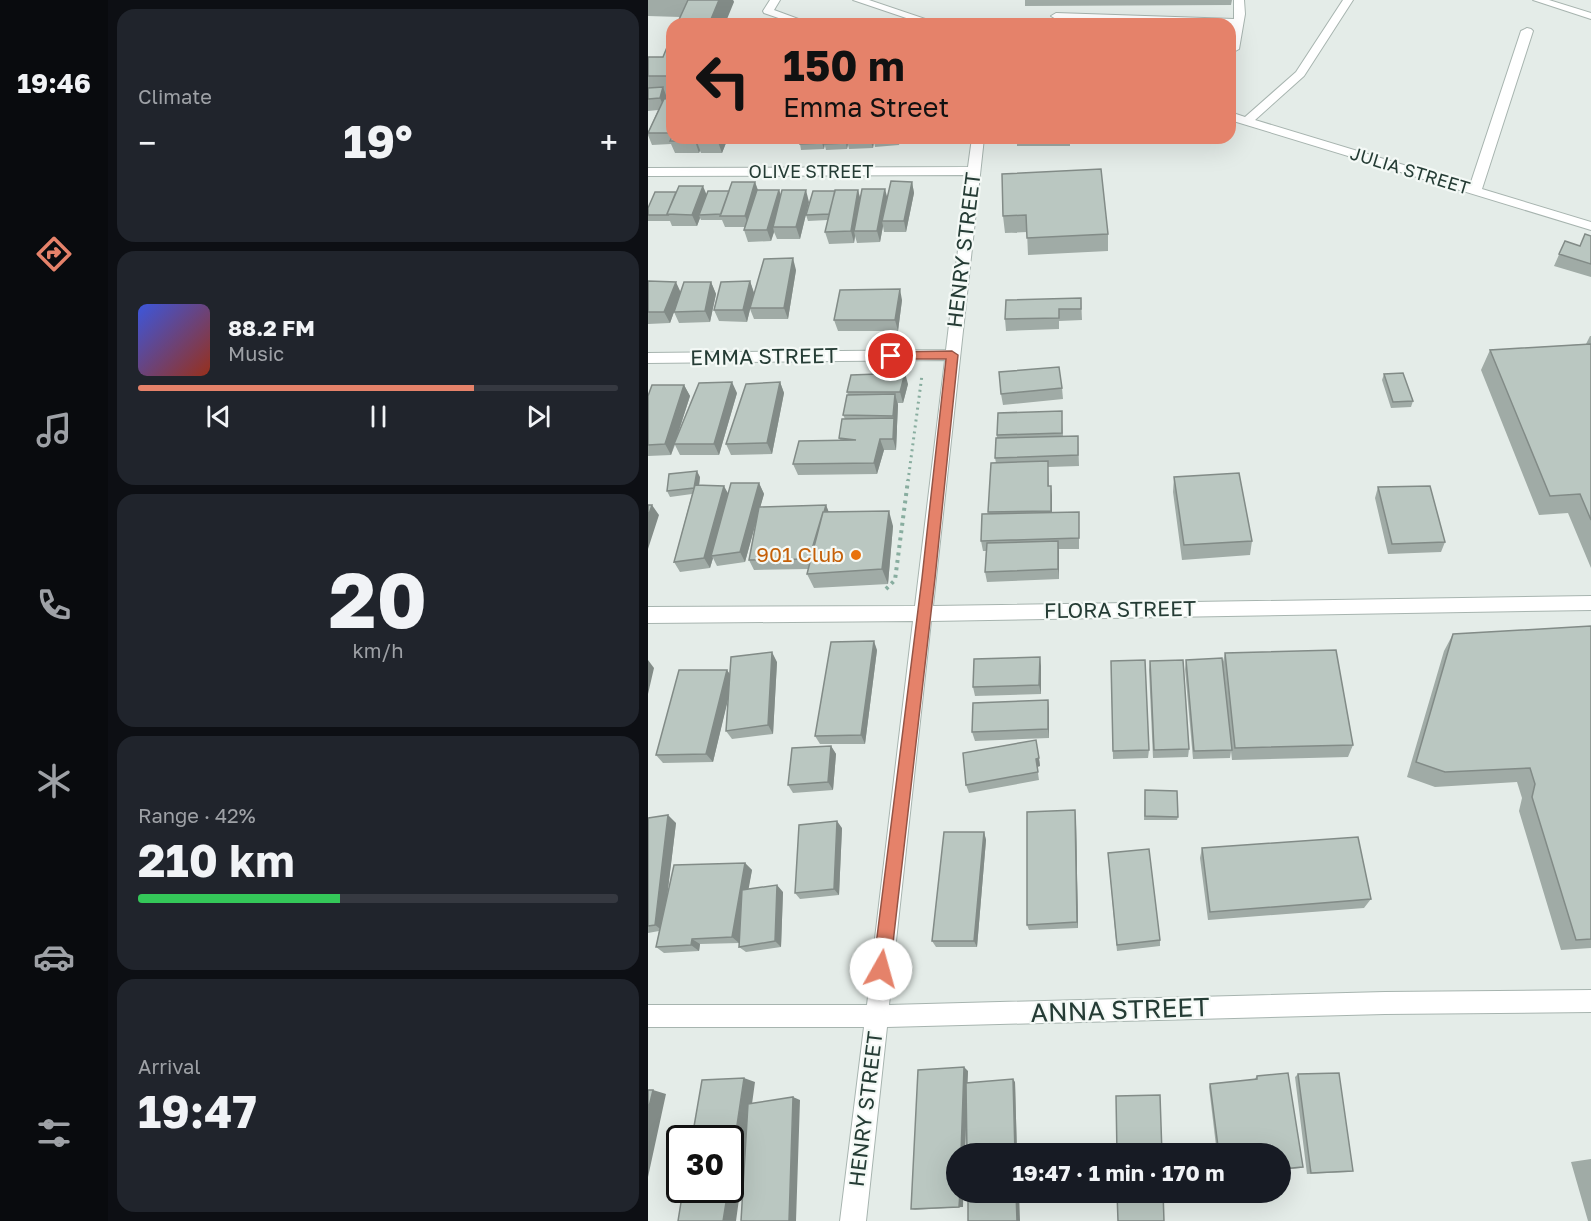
<!DOCTYPE html>
<html lang="en">
<head>
<meta charset="utf-8">
<style>
	:root { --surface:#171b24; --page:#20242c; --text:#f1f3f6; --muted:#9ea1a6; --line:#363941; --accent:#e5826a }
	body { margin:0; font-family:"Golos Text",sans-serif; background:var(--page); color:var(--text); height:100vh; display:flex; flex-direction:column; font-size:22px; white-space:nowrap }
	* { box-sizing:border-box; margin:0 }
	p { font-size:20px; color:var(--muted) }
	.icon { flex:none; width:33px; height:33px; fill:none; stroke:currentColor; stroke-width:2; stroke-linecap:round; stroke-linejoin:round }
	.map { position:relative; flex:1; overflow:hidden }
	.panel { display:flex; flex-direction:column; gap:9px; padding:9px; background:#0d0f14; width:540px }
	.panel>* { flex:none }
	.hud { position:absolute; left:18px; top:18px; width:570px; height:126px; border-radius:18px; box-shadow:0 6px 24px #0002; background:#e5826a; color:#111; overflow:hidden }
	.speed { position:absolute; left:18px; top:1125px; display:flex; gap:12px; font-size:30px; font-weight:700; text-align:center }
	.speed>* { display:grid; place-content:center; width:78px; height:78px; border-radius:50%; background:var(--surface); box-shadow:0 6px 24px #0002; line-height:1 }
	.speed .limit { border:3px solid #111; border-radius:9px; background:#fff; color:#111 }
	.pin { position:absolute; display:grid; place-items:center; width:51px; height:51px; color:#fff; margin:-26px; border:3px solid #fff; border-radius:50%; box-shadow:0 2px 6px #0007 }
	.me { position:absolute; width:66px; margin:-33px; rotate:7deg; stroke-linejoin:round; filter:drop-shadow(0 0 4px #0008) }
	.turn { display:flex; align-items:center; gap:21px; height:126px; padding:0 18px; font-size:27px }
	.turn .icon { width:78px; height:78px; stroke-width:2.5 }
	.turn b { display:block; font-size:42px; line-height:51px }
	.big { font-size:45px; font-weight:700; line-height:1.1 }
	.panel .tile { flex:1; display:flex; flex-direction:column; justify-content:center; gap:9px; min-width:0; padding:0 21px; border-radius:18px; background:var(--page) }
	.panel .dial { align-items:center; gap:0 }
	.dial b { font-size:78px; line-height:1 }
	.song { display:flex; align-items:center; gap:18px }
	.cover { width:72px; height:72px; border-radius:9px; background:linear-gradient(135deg,hsl(230 70% 55%),hsl(10 70% 35%)) }
	.played { height:6px; border-radius:3px; background:linear-gradient(90deg,var(--accent) 70%,var(--line) 70%) }
	.keys { display:flex; justify-content:space-around; direction:ltr }
	.heat { display:flex; justify-content:space-between; align-items:center; font-size:33px; direction:ltr }
	.charge { height:9px; border-radius:4px; background:linear-gradient(90deg,#34c759 42%,var(--line) 0) }
	.trip { position:absolute; left:298px; top:1143px; width:345px; height:60px; border-radius:30px; background:var(--surface); box-shadow:0 6px 24px #0002; font-weight:700; line-height:60px; text-align:center }
	main { display:flex; flex:1; min-height:0 }
	.tab-bar { display:flex; flex-direction:column; width:108px; justify-content:space-around; align-items:center; background:#090b0e; color:var(--muted) }
	.tab-bar .icon { width:42px; height:42px }
	.tab-bar .active { color:var(--accent) }
	.tab-bar b { font-size:27px; color:var(--text) }
	.map>svg:first-child { display:block }
	.lines { fill:none; stroke-linecap:round; stroke-linejoin:round }
	.minor-casing { stroke:#a7b4af; stroke-width:2 }
	.path-far1 { stroke:#88ad9f; stroke-width:3; stroke-dasharray:2 4; stroke-linecap:butt }
	.path { stroke:#88ad9f; stroke-width:4; stroke-dasharray:3 4.5; stroke-linecap:butt }
	.minor { fill:#fff; fill-rule:evenodd }
	.wall { fill:#a0aba6 }
	.shaded-wall { fill:#828b87 }
	.building { fill:#bac7c1; stroke:#828b87; stroke-width:1.5 }
	.route { fill:#e5826a; stroke:#955445; stroke-width:1.5 }
	.food-dot { fill:#e8710a; stroke:#f4f9f6; stroke-width:2 }
	.labels { text-anchor:middle; stroke-width:4.5; stroke-linejoin:round; paint-order:stroke }
	.far-street-label { font-size:18px; fill:#253c35; stroke:#f4f9f6 }
	.street-label { font-size:21px; fill:#253c35; stroke:#f4f9f6 }
	.food-label { font-size:21px; fill:#c56008; stroke:#f4f9f6; text-anchor:end }
	.near-street-label { font-size:26px; fill:#253c35; stroke:#f4f9f6 }
</style>
</head>
<body>
<main>
<nav class="tab-bar">
<b>19:46</b>
<svg class="icon active" aria-label="directions" viewBox="0 0 24 24"><path d="M12 3l9 9-9 9-9-9zM9 14v-3h6M13 9l2 2-2 2"/></svg>
<svg class="icon" aria-label="music" viewBox="0 0 24 24"><path d="M9 18V5l10-2v13"/><circle cx="6" cy="18" r="3"/><circle cx="16" cy="16" r="3"/></svg>
<svg class="icon" aria-label="phone" viewBox="0 0 24 24"><path d="M5 4h4l2 5-3 2q2 4 5 5l2-3 5 2v4C11 20 4 13 5 4z"/></svg>
<svg class="icon" aria-label="climate" viewBox="0 0 24 24"><path d="M12 3v18M4 7l16 10M4 17L20 7"/></svg>
<svg class="icon" aria-label="car" viewBox="0 0 24 24"><path d="M5 17H2v-5l4-1 3-4h7l3 4 3 1v5h-3M9 17h6M6 11h13"/><circle cx="7" cy="17" r="2"/><circle cx="17" cy="17" r="2"/></svg>
<svg class="icon" aria-label="filters" viewBox="0 0 24 24"><path d="M4 7h16M4 17h16"/><circle cx="9" cy="7" r="2"/><circle cx="15" cy="17" r="2"/></svg>
</nav>
<section class="panel">
<div class="tile"><p>Climate</p>
<div class="heat"><a>−</a><b class="big">19°</b><a>+</a></div>
</div>
<div class="tile">
<div class="song"><i class="cover"></i><div><b>88.2 FM</b><p>Music</p></div></div>
<div class="played"></div>
<div class="keys"><svg class="icon" aria-label="previous" viewBox="0 0 24 24"><path d="M18 5L8 12l10 7zM5 5v14"/></svg><svg class="icon" aria-label="pause" viewBox="0 0 24 24"><path d="M8 5v14M16 5v14"/></svg><svg class="icon" aria-label="next" viewBox="0 0 24 24"><path d="M6 5l10 7-10 7zM19 5v14"/></svg></div>
</div>
<div class="tile dial"><b>20</b><p>km/h</p></div>
<div class="tile"><p>Range · 42%</p><b class="big">210 km</b><div class="charge"></div></div>
<div class="tile"><p>Arrival</p><b class="big">19:47</b></div>
</section>
<div class="map">
<svg width="943" height="1221" viewBox="0 0 943 1221">
	<rect width="100%" height="100%" fill="#e4ece8"/>
	<g class="lines">
		<g class="minor-casing">
			<path id="minor" d="M122,0H132L126,10L164,24H148L116,13L115,11Z
				M205,0H221L292,24H276Z
				M586,0H596L597,14L591,49L582,54L584,25L582,24L408,19L403,16L408,13L586,19Z
				M695,0H705L656,76L607,120L822,185L873,31L879,28L883,29L885,31L834,189L943,222V230L582,120V112L597,117L648,72Z
				M885,0H901L943,13V19Z
				M324,138H336L285,606L943,596V610L283,621L241,1005L737,992L943,990V1012L737,1014L239,1027L218,1221H192L216,1027H0V1005H219L265,621L0,623V607L267,606L297,360L0,363V353L298,350L319,175L0,176V168L320,167Z"/>
		</g>
		<path class="path-far1" d="M260,481L274,375"/>
		<path class="path" d="M238,589L247,580L260,480"/>
		<use href="#minor" class="minor"/>
	</g>
	<path class="wall" d="M0,0H85L86,2L32,17L0,16Z
		M377,0H584L583,5L377,6Z
		M24,35V97H18L19,99L24,98V138H80L74,153H53L52,151L51,153H27L23,144L4,145L0,135V132L10,110L0,111V57H15Z
		M153,138H253L251,145L227,147L226,142L225,148L201,149L200,145L199,149L178,150L177,146L176,149L153,150L152,144Z
		M255,138H295L294,144H256Z
		M369,138H422V146H369Z
		M354,174L460,234V251L380,255L379,232L357,233L355,216Z
		M107,182L110,190H131L133,196L161,202L152,239H129L126,232L123,241L100,242L96,230L97,227H77L74,220H53L52,218L49,226H24L22,221H0V208L58,194L81,191Z
		M264,182L266,193L258,232H236L235,226L232,242L209,243L207,236L206,243L181,244L177,232L180,220L160,221L158,215L210,190L212,199L239,197Z
		M943,236V277L906,266L917,241L932,246Z
		M148,270L140,319H106L102,309L99,322L71,321L66,310L102,281L106,293Z
		M0,281L33,292L63,282L68,294L62,322L31,323L26,312L22,323L0,324Z
		M433,298L434,320L411,321V329L358,331L357,319Z
		M254,300L250,331H190L186,320Z
		M942,336H943V568L920,513L891,515L833,370L842,350L938,344Z
		M736,374L765,401L763,407L743,408L734,380Z
		M132,382L136,393L124,454L83,455L78,444Z
		M260,384L255,403H250V405L249,426V429L248,450H236L229,474L150,475L145,464L192,440L191,438L197,419L195,415L200,395L199,392Z
		M36,385L42,396L28,440L89,393L71,455H32L27,445L23,455L0,456V396Z
		M414,388L415,399L355,405L353,394Z
		M414,422L415,436H430L431,466L400,467L401,486L404,496V512L431,522V549H410L411,579L339,582L337,572L338,551H335L333,541L340,514L348,463L347,458L349,435Z
		M52,477L51,485L80,493L111,483L116,494L112,507L178,505L180,511L245,526L240,584L166,588L159,574L160,569L106,570L101,560L108,521L97,562L69,566L65,558L62,568L32,572L26,562L44,494L22,497L19,491Z
		M526,477L604,541L602,555L534,560L525,492Z
		M730,487L797,542L793,552L740,554L727,498Z
		M943,626V948L913,950L871,811L874,798L869,782L787,787L759,777L796,651L805,634Z
		M229,650L217,744H172L167,736Z
		M577,653L705,745L700,757L584,760L583,751L582,758L545,759L537,669L538,660L574,666Z
		M463,661L501,750L500,758L465,759Z
		M502,661L541,749L540,757L505,758L501,670Z
		M129,662L125,734L84,739L78,731L80,698L65,762L15,763L8,755L79,670L82,675Z
		M393,666V694L327,696L325,687Z
		M401,709V738L327,741L324,732Z
		M388,740L392,766L389,767L391,780L321,793L318,785Z
		M183,746L188,754L185,790L145,793L140,785Z
		M497,790L530,817L529,820H496Z
		M0,818L28,823L19,896L97,863L104,870L100,889L135,892L133,947L98,952L91,947V943L52,944L51,951L16,953L8,947L11,931L0,933Z
		M428,818L430,928L381,930L379,925Z
		M194,828L191,895L152,899L147,893Z
		M336,832L338,840L329,947H288L284,941Z
		M554,848L723,899L716,908L560,920L552,858Z
		M460,853L512,940V946L469,951Z
		M320,1071L319,1083L367,1082L369,1154H319V1096L315,1207L267,1210L263,1209Z
		M650,1074L705,1171L700,1172L659,1174L647,1077Z
		M609,1076L655,1167L652,1168L633,1170V1154H569L561,1087L562,1084L606,1080Z
		M943,1159V1221H940L923,1162Z
		M574,1192H613L575,1197Z"/>
	<path class="shaded-wall" d="M71,0H85L86,2L77,24H61Z
		M15,87L19,98L17,110L12,98Z
		M48,138H57L49,142L52,150L51,153L47,141Z
		M71,138H80L74,153L70,142Z
		M175,138H178L176,144V149L174,143Z
		M199,138H203L200,143L199,149L198,143Z
		M224,138H225L226,142L225,148L223,142Z
		M107,182L111,194L101,227L97,216Z
		M264,182L266,193L258,232L256,221Z
		M55,186L60,198L51,215L52,218L49,226L44,215Z
		M237,189L240,200L234,221L235,226L232,242L229,231Z
		M131,190L135,201L125,227L126,232L123,241L119,230Z
		M158,190L161,202L152,239L148,227Z
		M210,190L213,201L206,231L207,236L206,243L203,231Z
		M145,258L148,270L140,319L136,308Z
		M102,281L106,293L99,322L95,310Z
		M28,282L33,293L22,323L16,312Z
		M63,282L68,294L62,322L57,311Z
		M252,289L254,300L250,331L247,320Z
		M257,373L260,384L255,403L252,392Z
		M84,382L89,393L71,455L66,444Z
		M132,382L136,393L124,454L119,443Z
		M36,385L42,396L23,455L17,444Z
		M247,394L250,405L249,426V429L248,450L245,439L246,419L245,416Z
		M232,439L236,450L229,474L226,463Z
		M49,471L52,477L50,494L46,488Z
		M111,483L116,494L97,562L92,552Z
		M76,486L82,497L63,556L65,558L62,568L56,558Z
		M403,486L404,496V521L403,511Z
		M4,505L11,515L0,549V517Z
		M178,505L182,515L166,569L161,559Z
		M241,511L245,526L240,584L234,569Z
		M410,541L411,551V579L410,569Z
		M226,641L229,650L217,744L213,735Z
		M124,652L129,662L125,734L120,725Z
		M392,657L393,666V694L391,685Z
		M0,660L6,668L0,694Z
		M79,670L85,679L65,762L58,754Z
		M400,700L401,709V738L400,729Z
		M183,746L188,754L185,790L180,782Z
		M391,758L392,766L389,767L391,780L388,759Z
		M427,810L428,818L430,928L429,922Z
		M20,815L28,823L15,931L7,925Z
		M189,821L194,828L191,895L186,889Z
		M336,832L338,840L329,947L326,941Z
		M97,863L104,870L91,943L84,937Z
		M129,885L135,892L133,947L127,941Z
		M44,939L52,944L51,951L43,945Z
		M316,1067L320,1071L317,1154H313Z
		M96,1078L107,1082L88,1221H75L80,1190H82V1172Z
		M365,1079L367,1082L369,1154H367Z
		M5,1090L18,1094L0,1177V1111Z
		M145,1097L152,1100L148,1221H141Z
		M312,1192H315V1207H311Z
		M368,1192H371L372,1221H369Z"/>
	<path class="building" d="M40,0H71L61,24H29Z
		M24,35V76H0V57H15Z
		M15,87L12,98L0,99V88Z
		M24,98L23,133H0L16,99Z
		M24,137V138H48L47,141H22Z
		M50,138H71L70,142H49Z
		M153,138H175L174,143L152,144Z
		M177,138H199L198,143L176,144Z
		M201,138H224L223,142L200,143Z
		M453,169L460,234L379,238L378,215L355,216L354,174Z
		M243,181L264,182L256,221H234Z
		M84,182H107L97,216H72Z
		M31,186H55L44,215L19,214Z
		M214,189H237L229,231H206Z
		M109,190H131L119,230H96Z
		M134,190H158L148,227H125Z
		M187,190H210L203,231L177,232Z
		M60,191H81L73,214L51,215Z
		M165,191H187L181,214L158,215Z
		M7,192H28L19,214L21,215H0V208Z
		M937,234L943,236V264L911,254L917,241L932,246Z
		M145,258L136,308H102L116,259Z
		M0,281L28,282L16,312H0Z
		M102,281L95,310H66L73,282Z
		M36,282H63L57,311L26,312Z
		M252,289L247,320H186L192,290Z
		M433,298V309H411V318L357,319L358,300Z
		M943,344V520L932,494L902,496L842,350Z
		M411,367L414,388L353,394L351,372Z
		M257,373L252,392H199L203,375Z
		M755,373L765,401L745,402L736,374Z
		M84,382L66,444H26L51,383Z
		M132,382L119,443L78,444L98,384Z
		M4,385H36L17,444L0,445V396Z
		M247,394L245,416L195,415L199,395Z
		M414,411V433L349,435L350,413Z
		M246,418L245,439H232L226,463L145,464L151,441L208,440L191,438L194,419Z
		M430,436V455L347,458L348,438Z
		M400,461V486H403V511L340,512L343,463Z
		M49,471L46,488L19,491L21,474Z
		M591,473L604,541L536,545L526,477Z
		M83,483H111L92,552L63,556Z
		M47,485L76,486L56,558L26,562Z
		M782,486L797,542L744,544L730,487Z
		M0,505H4L0,517Z
		M178,505L176,512H175L161,559L101,560L111,507Z
		M241,511L234,569L159,574L175,512Z
		M431,512V538L333,541L334,514Z
		M410,541V569L337,572L339,543Z
		M943,626V939L928,940L884,797L887,784L882,768L797,772L768,762L805,634Z
		M226,641L213,735L167,736L183,642Z
		M688,650L705,745L587,748L577,653Z
		M124,652L120,725L78,731L83,657Z
		M392,657L391,685L325,687L326,659Z
		M574,658L584,750L546,751L538,660Z
		M497,660L501,750L465,751L463,661Z
		M535,660L541,749L506,750L502,661Z
		M31,670H79L58,754L8,755Z
		M400,700V729L324,732L325,703Z
		M388,740L391,758L388,759L390,772L318,785L315,753Z
		M183,746L180,782L140,785L144,748Z
		M497,790L529,791L530,817L497,816Z
		M427,810L429,922L379,925V812Z
		M20,815L7,925L0,926V818Z
		M189,821L186,889L147,893L151,825Z
		M296,832H336L326,941H284Z
		M710,837L723,899L562,912L554,848Z
		M501,849L512,940L469,945L460,853Z
		M97,863L84,937L44,939L43,945L8,947L26,865Z
		M129,885L127,941L91,947L94,890Z
		M316,1067L313,1154H309V1192H312L311,1207L263,1209L270,1070Z
		M640,1073L655,1167L633,1169V1154H571L562,1084L609,1079V1076Z
		M691,1073L705,1171L663,1173L650,1074Z
		M96,1078L82,1172V1138H44L54,1080Z
		M365,1079L367,1154H319L318,1083Z
		M0,1090H5L0,1111Z
		M512,1095L514,1154H469L468,1096Z
		M145,1097L141,1221H93L100,1104Z
		M35,1190H80L75,1221H30Z
		M320,1192H368L369,1221H320Z
		M469,1192H515L516,1221H470Z
		M576,1192H607L577,1196Z"/>
	<path class="route" d="M304,351L310,355L287,578L242,969L239,975L233,977L227,975L225,969L274,578L298,359H243L237,356L243,352Z"/>
	<circle class="food-dot" cx="208" cy="555" r="6"/>
	<g class="labels">
		<g class="far-street-label">
			<text transform="translate(762 171) rotate(17)" y="6">JULIA STREET</text>
			<text x="163" y="178">OLIVE STREET</text>
		</g>
		<g class="street-label">
			<text transform="translate(316 250) rotate(-83)" y="7">HENRY STREET</text>
			<text transform="translate(116 357) rotate(-1)" y="7">EMMA STREET</text>
			<text transform="translate(472 610) rotate(-1)" y="7">FLORA STREET</text>
			<text transform="translate(218 1109) rotate(-83)" y="7">HENRY STREET</text>
		</g>
		<g class="food-label">
			<text x="196" y="562">901 Club</text>
		</g>
		<g class="near-street-label">
			<text transform="translate(472 1010) rotate(-2)" y="9">ANNA STREET</text>
		</g>
	</g>
</svg>
<div class="speed"><div class="limit">30</div></div>
<div class="pin" style="left:243px;top:356px;background:#d93025"><svg class="icon" aria-label="arrive" viewBox="0 0 24 24"><path d="M6 21V4h12l-3 4 3 4H6"/></svg></div>
<svg class="me" style="left:233px;top:969px" viewBox="-20 -20 40 40"><circle r="19" fill="#fff"/><path d="M0-13L10 11 0 6-10 11z" fill="#e5826a"/></svg>
<div class="trip">19:47 · 1 min · 170 m</div>
<div class="hud">
<div class="turn"><svg class="icon" aria-label="left" viewBox="0 0 24 24"><path d="M17 20v-9H6M10 6l-5 5 5 5"/></svg><div><b>150 m</b>Emma Street</div></div>
</div>
</div>
</main>
</body>
</html>
